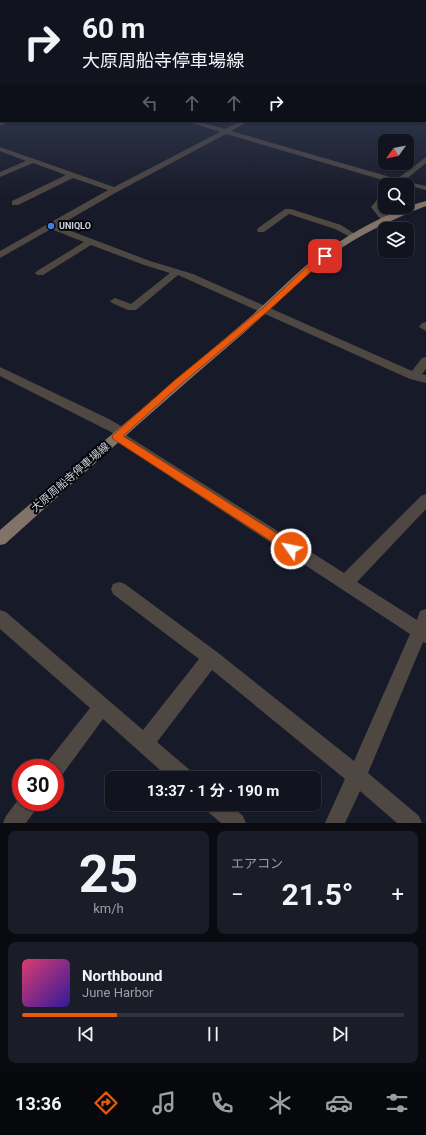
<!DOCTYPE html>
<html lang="ja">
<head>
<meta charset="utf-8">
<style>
	:root { --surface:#11141f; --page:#1a1d28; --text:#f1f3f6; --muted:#9c9ea4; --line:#30333d; --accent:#ea580c }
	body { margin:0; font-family:Roboto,"Noto Sans JP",sans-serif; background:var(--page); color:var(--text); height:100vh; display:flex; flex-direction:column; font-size:15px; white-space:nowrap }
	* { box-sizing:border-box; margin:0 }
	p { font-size:13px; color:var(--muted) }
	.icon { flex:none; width:22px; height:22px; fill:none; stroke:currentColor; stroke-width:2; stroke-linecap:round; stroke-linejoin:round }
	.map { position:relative; height:823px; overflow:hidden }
	.details { display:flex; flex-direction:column; gap:8px; padding:8px; background:#090b11; flex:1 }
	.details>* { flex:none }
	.banner { position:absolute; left:0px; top:0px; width:426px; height:122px; box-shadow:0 1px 3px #0004,0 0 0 1px var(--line); background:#11141f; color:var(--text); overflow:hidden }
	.needle { width:26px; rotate:237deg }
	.fabs { position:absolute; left:378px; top:134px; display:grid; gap:8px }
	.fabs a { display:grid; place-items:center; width:36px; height:36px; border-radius:8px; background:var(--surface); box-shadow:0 1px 3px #0004,0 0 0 1px var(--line); font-size:20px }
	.speed { position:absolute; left:12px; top:759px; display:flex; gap:8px; font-size:20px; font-weight:700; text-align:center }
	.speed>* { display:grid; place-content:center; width:52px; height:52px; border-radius:50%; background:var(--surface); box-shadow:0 1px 3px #0004,0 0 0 1px var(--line); line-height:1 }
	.speed .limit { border:6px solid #d22; background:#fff; color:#111 }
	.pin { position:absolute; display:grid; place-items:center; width:34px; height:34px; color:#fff; margin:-17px; border-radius:8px; box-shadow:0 2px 6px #0006 }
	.me { position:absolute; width:44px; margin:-22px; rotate:303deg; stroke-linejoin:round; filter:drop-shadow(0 0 3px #0008) }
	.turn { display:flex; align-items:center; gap:14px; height:84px; padding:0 16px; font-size:18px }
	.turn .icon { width:52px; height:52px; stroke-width:2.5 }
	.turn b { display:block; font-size:28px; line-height:34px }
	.lanes { display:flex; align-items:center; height:38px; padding:0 16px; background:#0003; justify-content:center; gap:20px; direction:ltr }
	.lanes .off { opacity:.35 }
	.big { font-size:30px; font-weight:700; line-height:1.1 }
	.details .widget { flex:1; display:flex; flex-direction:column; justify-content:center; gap:6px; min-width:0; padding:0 14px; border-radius:8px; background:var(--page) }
	.details .dial { align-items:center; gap:0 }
	.dial b { font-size:52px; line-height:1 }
	.song { display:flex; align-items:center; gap:12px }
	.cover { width:48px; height:48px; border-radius:6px; background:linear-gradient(135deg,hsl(340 70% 55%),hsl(250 70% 35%)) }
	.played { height:4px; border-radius:2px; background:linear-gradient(90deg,var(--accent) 25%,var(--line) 25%) }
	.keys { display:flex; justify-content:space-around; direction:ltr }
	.heat { display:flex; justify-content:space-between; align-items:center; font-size:22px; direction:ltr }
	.details .tiles { flex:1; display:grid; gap:8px; grid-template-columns:1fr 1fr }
	.widget:last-child { grid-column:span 2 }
	.trip { position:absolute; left:105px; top:771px; width:216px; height:40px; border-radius:8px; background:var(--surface); box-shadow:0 1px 3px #0004,0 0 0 1px var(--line); font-weight:700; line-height:40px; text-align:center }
	.tab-bar { display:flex; height:64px; justify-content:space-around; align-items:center; background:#07080c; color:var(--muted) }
	.tab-bar .icon { width:28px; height:28px }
	.tab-bar .selected { color:var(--accent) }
	.tab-bar b { font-size:18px; color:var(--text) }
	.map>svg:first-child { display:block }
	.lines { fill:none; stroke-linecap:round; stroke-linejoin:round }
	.minor { fill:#4f4742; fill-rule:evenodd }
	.major { fill:#827369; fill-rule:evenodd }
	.highway { fill:#978578; fill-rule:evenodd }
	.route { fill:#ea580c; stroke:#983908 }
	.shop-dot { fill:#3f7fe0; stroke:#05060b; stroke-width:1.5 }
	.labels { text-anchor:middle; stroke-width:4; stroke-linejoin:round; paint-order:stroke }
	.far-poi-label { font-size:9px; font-weight:bold; fill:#d1d4de; stroke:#05060b; text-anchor:start }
	.street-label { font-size:11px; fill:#d1d4de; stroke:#05060b }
</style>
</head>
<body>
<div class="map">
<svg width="426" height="823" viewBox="0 0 426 823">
	<rect width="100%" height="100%" fill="#171a29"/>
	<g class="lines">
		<path class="minor" d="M2,121H11L0,126V122Z
			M186,121H196L225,129L241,121H249L231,131L397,179L426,157V163L404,181L426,186V190L407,185H391L393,183L226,134L117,192L58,226L150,261L193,274L412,371L422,358L426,357V369L422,374L426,375V383L410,379L178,275L136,310H128L112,303L110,301L115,298L131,304L170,273L144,265L91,245L43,275H37L35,273L37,271L84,242L51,229L0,258V251L108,190L73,178L18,205H12V201L66,175L33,163L0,177V172L26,161L0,151V147L114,187L220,132Z
			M382,194H385V201L379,207L389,219L385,221H382L371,207Z
			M285,209H291L341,225L358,236L354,239L335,229L289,214L264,232H258L257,230L258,228Z
			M426,322V331L419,327L422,323Z
			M0,367L109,419L126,429L128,432L126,435L344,573L421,496L426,494V509L357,582L417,620L420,611L426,609V643L423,642L368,773L419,816L422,823H397L360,791L345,823H325L345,779L212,670L157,742L191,771L194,778H169L103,719L62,775L55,778V768H45L48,761L90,708L0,629V610L6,612L143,730L199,659L113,594L111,589L113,584L119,582L125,584L217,652L354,761L410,634L113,439L111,436L113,433L0,376Z
			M21,796V802H39L36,809L26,823H3L6,816Z
			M204,804H229L243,816L246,823H221L207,811Z"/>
		<path class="major" d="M426,201V206C388,221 350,239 318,265C290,288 266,314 239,337C160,404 83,474 5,544L0,545V530C82,459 166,389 249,318C267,302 284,285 302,269C332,243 387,211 426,201Z"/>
		<path class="highway" d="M425,108H426V112H425Z"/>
	</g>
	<linearGradient id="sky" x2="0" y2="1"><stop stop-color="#0d0e17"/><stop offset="0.42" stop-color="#363e54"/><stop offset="1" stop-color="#363e54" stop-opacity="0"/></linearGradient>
	<rect width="426" height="198" fill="url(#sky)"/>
	<path class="route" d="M323,255L328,256L268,311L181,384L123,436L295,545L297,549L295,552L291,554L113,439L112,436L175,380L263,308L311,263Z"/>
	<circle class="shop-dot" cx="51" cy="226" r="4"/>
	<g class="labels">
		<g class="far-poi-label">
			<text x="59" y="229">UNIQLO</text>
		</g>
		<g class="street-label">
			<text transform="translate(70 477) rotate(-41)" y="4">大原周船寺停車場線</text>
		</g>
	</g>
</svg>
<div class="fabs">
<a><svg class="needle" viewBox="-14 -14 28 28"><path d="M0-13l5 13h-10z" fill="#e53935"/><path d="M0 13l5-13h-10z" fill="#9c9ea4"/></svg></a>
<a><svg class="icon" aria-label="search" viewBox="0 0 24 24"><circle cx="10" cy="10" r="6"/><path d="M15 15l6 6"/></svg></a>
<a><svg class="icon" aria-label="layers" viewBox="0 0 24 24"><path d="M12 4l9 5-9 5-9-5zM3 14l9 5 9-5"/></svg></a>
</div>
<div class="speed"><div class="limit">30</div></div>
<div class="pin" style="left:325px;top:256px;background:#d93025"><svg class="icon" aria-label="arrive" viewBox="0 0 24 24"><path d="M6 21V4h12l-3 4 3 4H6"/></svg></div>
<svg class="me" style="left:291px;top:549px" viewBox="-20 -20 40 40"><circle r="17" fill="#ea580c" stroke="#fff" stroke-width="3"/><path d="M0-11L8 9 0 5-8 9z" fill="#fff"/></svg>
<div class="trip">13:37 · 1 分 · 190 m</div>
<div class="banner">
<div class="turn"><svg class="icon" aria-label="right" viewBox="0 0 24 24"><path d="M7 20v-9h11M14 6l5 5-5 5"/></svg><div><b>60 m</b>大原周船寺停車場線</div></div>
<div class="lanes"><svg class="icon off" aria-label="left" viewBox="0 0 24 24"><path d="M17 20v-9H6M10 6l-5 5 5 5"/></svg><svg class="icon off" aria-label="ahead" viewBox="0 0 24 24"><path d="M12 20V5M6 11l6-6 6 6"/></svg><svg class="icon off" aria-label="ahead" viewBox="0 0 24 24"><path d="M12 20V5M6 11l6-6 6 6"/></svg><svg class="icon" aria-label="right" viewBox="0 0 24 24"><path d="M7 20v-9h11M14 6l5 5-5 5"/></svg></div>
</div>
</div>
<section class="details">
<div class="tiles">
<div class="widget dial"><b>25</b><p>km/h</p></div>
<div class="widget"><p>エアコン</p>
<div class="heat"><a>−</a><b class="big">21.5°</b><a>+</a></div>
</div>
<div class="widget">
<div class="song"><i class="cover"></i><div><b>Northbound</b><p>June Harbor</p></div></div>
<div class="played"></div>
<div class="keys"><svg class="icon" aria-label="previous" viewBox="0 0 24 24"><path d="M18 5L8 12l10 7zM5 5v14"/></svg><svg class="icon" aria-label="pause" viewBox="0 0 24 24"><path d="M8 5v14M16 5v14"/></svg><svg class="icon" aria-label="next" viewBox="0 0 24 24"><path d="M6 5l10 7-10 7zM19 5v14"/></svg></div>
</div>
</div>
</section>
<nav class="tab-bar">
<b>13:36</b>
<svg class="icon selected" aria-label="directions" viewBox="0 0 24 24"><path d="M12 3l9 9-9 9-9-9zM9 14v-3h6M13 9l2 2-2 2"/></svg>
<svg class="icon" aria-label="music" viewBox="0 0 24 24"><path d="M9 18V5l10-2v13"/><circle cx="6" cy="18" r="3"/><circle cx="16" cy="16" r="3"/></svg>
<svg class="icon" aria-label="phone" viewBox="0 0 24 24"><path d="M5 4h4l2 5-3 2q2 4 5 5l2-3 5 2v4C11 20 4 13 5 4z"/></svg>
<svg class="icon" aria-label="climate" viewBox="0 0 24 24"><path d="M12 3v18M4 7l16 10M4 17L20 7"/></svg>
<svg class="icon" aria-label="car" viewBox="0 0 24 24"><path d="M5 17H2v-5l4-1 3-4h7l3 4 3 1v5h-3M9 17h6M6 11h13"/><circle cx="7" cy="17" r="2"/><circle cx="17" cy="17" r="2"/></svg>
<svg class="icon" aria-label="filters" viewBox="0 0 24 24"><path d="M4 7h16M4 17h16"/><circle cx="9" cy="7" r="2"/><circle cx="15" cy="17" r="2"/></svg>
</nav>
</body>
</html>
